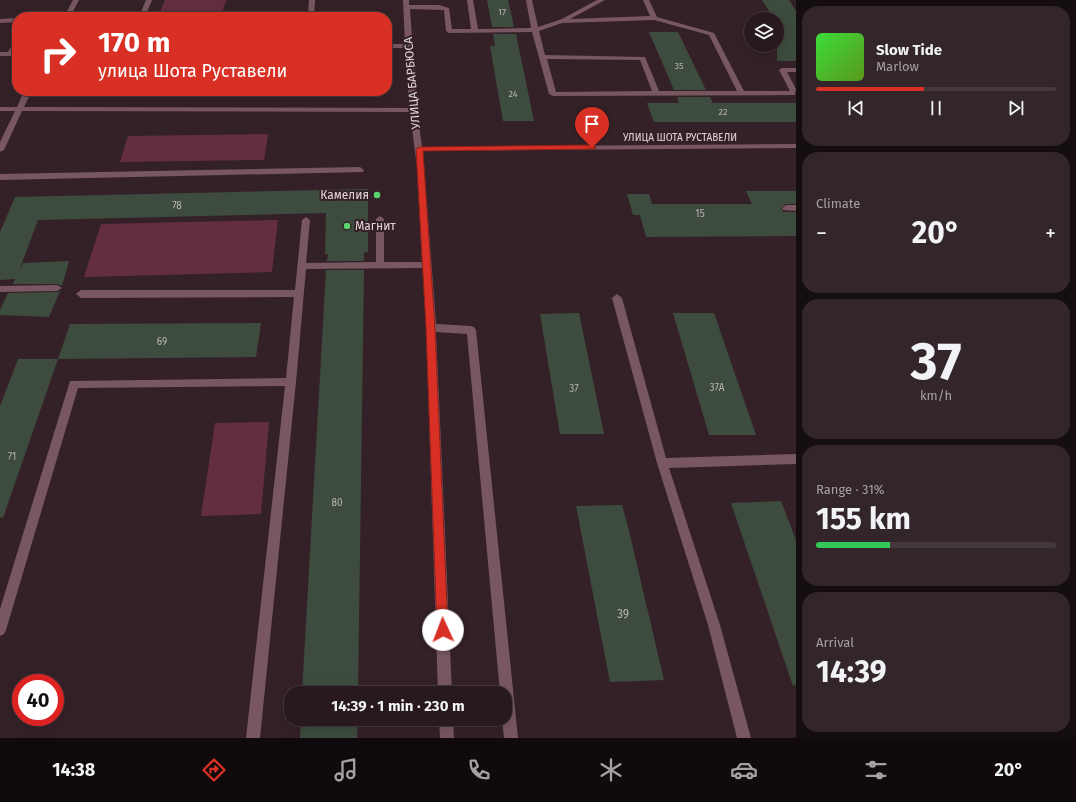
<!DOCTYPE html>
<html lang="en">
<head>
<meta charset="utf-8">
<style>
	:root { --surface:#27191d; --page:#33262a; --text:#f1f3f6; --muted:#a4a0a4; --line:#43383b; --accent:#d93025 }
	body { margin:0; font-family:"Fira Sans",sans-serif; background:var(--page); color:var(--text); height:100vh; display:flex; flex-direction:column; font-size:15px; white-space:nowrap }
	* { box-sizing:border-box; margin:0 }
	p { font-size:13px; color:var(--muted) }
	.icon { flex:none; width:22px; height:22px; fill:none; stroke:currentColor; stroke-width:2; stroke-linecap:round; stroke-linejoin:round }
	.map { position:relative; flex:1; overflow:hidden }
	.panel { display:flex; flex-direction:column; gap:6px; padding:6px; background:#150e10; width:280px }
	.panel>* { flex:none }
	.banner { position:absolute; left:12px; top:12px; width:380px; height:84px; border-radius:16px; box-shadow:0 4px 16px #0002,0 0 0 1px var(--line); background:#d93025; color:#fff; overflow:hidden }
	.buttons { position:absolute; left:744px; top:12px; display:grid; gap:8px }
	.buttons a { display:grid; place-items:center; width:40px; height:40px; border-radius:50%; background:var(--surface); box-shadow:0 4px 16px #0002,0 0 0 1px var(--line); font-size:20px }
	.speed { position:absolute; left:12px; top:674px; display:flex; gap:8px; font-size:20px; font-weight:700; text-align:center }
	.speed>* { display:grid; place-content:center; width:52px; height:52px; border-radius:50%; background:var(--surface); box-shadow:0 4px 16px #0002,0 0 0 1px var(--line); line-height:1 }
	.speed .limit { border:6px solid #d22; background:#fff; color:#111 }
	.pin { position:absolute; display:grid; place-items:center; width:34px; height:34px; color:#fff; margin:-41px -17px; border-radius:50% 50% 50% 0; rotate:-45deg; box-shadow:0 0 4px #0007 }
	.pin .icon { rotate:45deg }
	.me { position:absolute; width:44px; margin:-22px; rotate:358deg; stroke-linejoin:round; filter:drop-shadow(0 0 3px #0008) }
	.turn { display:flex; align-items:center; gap:14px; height:84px; padding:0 20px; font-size:18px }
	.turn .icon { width:52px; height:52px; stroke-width:2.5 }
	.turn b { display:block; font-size:28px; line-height:34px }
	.big { font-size:30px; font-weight:700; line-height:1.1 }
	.panel .widget { flex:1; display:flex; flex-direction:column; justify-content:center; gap:6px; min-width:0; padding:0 14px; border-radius:16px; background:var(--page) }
	.panel .dial { align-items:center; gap:0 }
	.dial b { font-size:52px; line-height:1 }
	.song { display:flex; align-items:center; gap:12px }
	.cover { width:48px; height:48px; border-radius:6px; background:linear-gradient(135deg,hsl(120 70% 55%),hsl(90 70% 35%)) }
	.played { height:4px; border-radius:2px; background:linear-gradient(90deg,var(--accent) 45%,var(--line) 45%) }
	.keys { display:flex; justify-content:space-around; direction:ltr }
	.heat { display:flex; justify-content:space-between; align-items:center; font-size:22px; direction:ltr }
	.charge { height:6px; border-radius:3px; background:linear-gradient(90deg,#34c759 31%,var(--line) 0) }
	.trip { position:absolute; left:284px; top:686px; width:228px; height:40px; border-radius:16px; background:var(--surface); box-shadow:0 4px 16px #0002,0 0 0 1px var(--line); font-weight:700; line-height:40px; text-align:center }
	.dock { display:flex; height:64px; justify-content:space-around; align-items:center; background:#100a0c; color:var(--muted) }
	.dock .icon { width:28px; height:28px }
	.dock .current { color:var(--accent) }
	.dock b { font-size:18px; color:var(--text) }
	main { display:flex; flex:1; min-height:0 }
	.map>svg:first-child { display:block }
	.green { fill:#642e41 }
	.building { fill:#3d4c3e }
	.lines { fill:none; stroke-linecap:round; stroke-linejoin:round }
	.minor { fill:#785761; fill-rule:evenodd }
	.route { fill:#d93025; stroke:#8d1f18 }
	.poi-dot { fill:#5ad56e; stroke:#342127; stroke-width:1.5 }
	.labels { text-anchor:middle; stroke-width:4; stroke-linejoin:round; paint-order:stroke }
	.far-number-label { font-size:9px; fill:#b9b3b2 }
	.far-street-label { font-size:10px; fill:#e2d5d9; stroke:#342127 }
	.number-label { font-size:10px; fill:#b9b3b2 }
	.street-label { font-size:12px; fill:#e2d5d9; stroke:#342127 }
	.poi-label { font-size:12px; fill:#e2d5d9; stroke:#342127; text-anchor:end }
	.near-number-label { font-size:12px; fill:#b9b3b2 }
</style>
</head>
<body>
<main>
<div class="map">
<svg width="796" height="738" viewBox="0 0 796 738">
	<rect width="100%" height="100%" fill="#342127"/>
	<path class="green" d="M165,0H226L221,17H158Z
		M268,134L264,160L120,162L128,136Z
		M278,220L272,272L84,277L101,224Z
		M269,422L261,514L201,516L215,423Z"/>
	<path class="building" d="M487,0H508L514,27H492Z
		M762,0H789L796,11V61H777V19H774Z
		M649,32H678L706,90H674Z
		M493,34H516L534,121H503L490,46H495Z
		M677,97H710L713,103H796V122H654L647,103H679Z
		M368,189V252L364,253V261H327L328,254H325L326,213L38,220L19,271L23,263L69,261L62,286L57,284H13L15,279L0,280V232L15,197Z
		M746,191H796V204H786L781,208L783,212H796V236L646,237L640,215H633L627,194H649L652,204H752Z
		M326,270H364L358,693H302Z
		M60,291L49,317L0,315V310L8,293L57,292Z
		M579,313L583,332L604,434H560L540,314Z
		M673,313H714L756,435H709Z
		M261,323L256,357L58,359L70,324Z
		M18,359H58L3,518L0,517V406Z
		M781,501L796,540V685L793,686L731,503Z
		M622,505L629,531L664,680L610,682L576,506Z
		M301,719H358L357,738H300Z"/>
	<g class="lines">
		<path class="minor" d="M73,0H79L70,17H64Z
			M146,0H152L145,17H139Z
			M309,0H315L314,17L249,16L246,14L249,12L308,13Z
			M403,0H409V5H439L449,8L452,29H471L467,0H473L478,29L531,28L526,0H532L538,27L562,19L597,0H605L570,19L650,16L643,0H649L657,17L714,33L744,91H790L779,70L782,68H796V72H787L796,89L795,95L553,96L549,94L532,32L449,33L446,31L444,10L410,9L417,110L422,147L796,144V148L423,151L436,324L471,326L474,327L476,330L518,738H504L502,719H505V693H500L467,334L436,332L452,693H438L426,328L423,268L306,269L296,382L260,738H246L285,386L78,388L6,630L4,634L0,636V609L70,381L286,378L294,297L81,298L76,294L81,290H295L302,220L306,217L310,220L306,263L376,262V219L380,216L384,219V262H422L417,168L410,112L22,111L4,150L0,152V142L15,111H0V107H17L24,91H32L24,107L409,108L406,48H387V44H405ZM654,20L709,35L737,91H659L645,57L545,55L539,31L562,23ZM547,59L640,60L652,91L556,92Z
			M17,18V22L0,23V19Z
			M17,39V47L14,52H17V56H0V52H8L15,40Z
			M360,167L364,170L363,172L0,180V174Z
			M786,205H796V211L783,210L782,208Z
			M57,285L62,288L57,291L0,292V286Z
			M617,294L622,298L666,458L796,454V464L669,468L720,625L751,738H737L708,625L657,463L612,298Z
			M439,719H453L454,738H440Z"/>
	</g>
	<path class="route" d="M592,145L596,148L595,149L423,151L435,328L448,630L447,634L443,635L439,634L437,630L426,328L416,149L420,147Z"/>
	<g class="poi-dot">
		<circle cx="377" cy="195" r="4"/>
		<circle cx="347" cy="226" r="4"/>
	</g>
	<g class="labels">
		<g class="far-number-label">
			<text x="502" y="15">17</text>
			<text x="679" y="69">35</text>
			<text x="513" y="97">24</text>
			<text x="723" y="115">22</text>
		</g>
		<g class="far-street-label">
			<text x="680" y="141">УЛИЦА ШОТА РУСТАВЕЛИ</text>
		</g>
		<g class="number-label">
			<text x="177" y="209">78</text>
			<text x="700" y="217">15</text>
			<text x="162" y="345">69</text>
			<text x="717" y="391">37А</text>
			<text x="574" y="392">37</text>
			<text x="12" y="460">71</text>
			<text x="337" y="506">80</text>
		</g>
		<g class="street-label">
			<text transform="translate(412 83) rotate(-95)" y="4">УЛИЦА БАРБЮСА</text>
		</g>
		<g class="poi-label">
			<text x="369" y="199">Камелия</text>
			<text x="355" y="230" text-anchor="start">Магнит</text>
		</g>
		<g class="near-number-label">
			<text x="623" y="618">39</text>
		</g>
	</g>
</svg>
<div class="buttons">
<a><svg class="icon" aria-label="layers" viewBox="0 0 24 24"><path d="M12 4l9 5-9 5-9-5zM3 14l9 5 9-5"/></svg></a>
</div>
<div class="speed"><div class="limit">40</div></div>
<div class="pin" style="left:592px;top:148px;background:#d93025"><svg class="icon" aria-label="arrive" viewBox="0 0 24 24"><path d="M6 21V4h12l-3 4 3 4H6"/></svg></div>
<svg class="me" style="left:443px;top:630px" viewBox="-20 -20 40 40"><circle r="19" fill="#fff"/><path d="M0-13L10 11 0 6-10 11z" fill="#d93025"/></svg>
<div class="trip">14:39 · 1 min · 230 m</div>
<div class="banner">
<div class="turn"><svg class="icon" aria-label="right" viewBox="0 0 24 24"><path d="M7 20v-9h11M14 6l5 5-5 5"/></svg><div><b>170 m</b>улица Шота Руставели</div></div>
</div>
</div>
<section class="panel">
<div class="widget">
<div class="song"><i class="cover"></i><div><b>Slow Tide</b><p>Marlow</p></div></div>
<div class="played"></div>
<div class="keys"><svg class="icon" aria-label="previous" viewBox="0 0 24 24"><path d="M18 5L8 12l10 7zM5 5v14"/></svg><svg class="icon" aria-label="pause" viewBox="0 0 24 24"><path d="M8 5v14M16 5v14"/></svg><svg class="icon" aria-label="next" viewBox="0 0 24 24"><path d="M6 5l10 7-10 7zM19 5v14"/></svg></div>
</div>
<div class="widget"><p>Climate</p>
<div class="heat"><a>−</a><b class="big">20°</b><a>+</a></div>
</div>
<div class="widget dial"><b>37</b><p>km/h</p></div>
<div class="widget"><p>Range · 31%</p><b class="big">155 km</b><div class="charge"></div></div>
<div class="widget"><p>Arrival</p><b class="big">14:39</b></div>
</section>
</main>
<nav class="dock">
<b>14:38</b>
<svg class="icon current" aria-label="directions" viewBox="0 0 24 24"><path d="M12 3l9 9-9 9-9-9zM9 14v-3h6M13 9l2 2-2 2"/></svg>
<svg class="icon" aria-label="music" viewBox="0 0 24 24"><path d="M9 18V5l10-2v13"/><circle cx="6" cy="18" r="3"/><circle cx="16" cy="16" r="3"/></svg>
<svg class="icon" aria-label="phone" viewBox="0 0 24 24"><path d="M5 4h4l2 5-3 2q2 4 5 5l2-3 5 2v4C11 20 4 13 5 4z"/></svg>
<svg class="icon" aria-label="climate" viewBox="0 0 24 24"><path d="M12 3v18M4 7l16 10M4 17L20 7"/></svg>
<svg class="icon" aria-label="car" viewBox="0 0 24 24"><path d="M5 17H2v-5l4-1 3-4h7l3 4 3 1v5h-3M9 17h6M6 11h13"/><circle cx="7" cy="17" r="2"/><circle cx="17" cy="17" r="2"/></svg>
<svg class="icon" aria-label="filters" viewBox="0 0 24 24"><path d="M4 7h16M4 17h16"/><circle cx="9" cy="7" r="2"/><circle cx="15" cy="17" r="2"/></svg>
<b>20°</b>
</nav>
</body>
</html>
